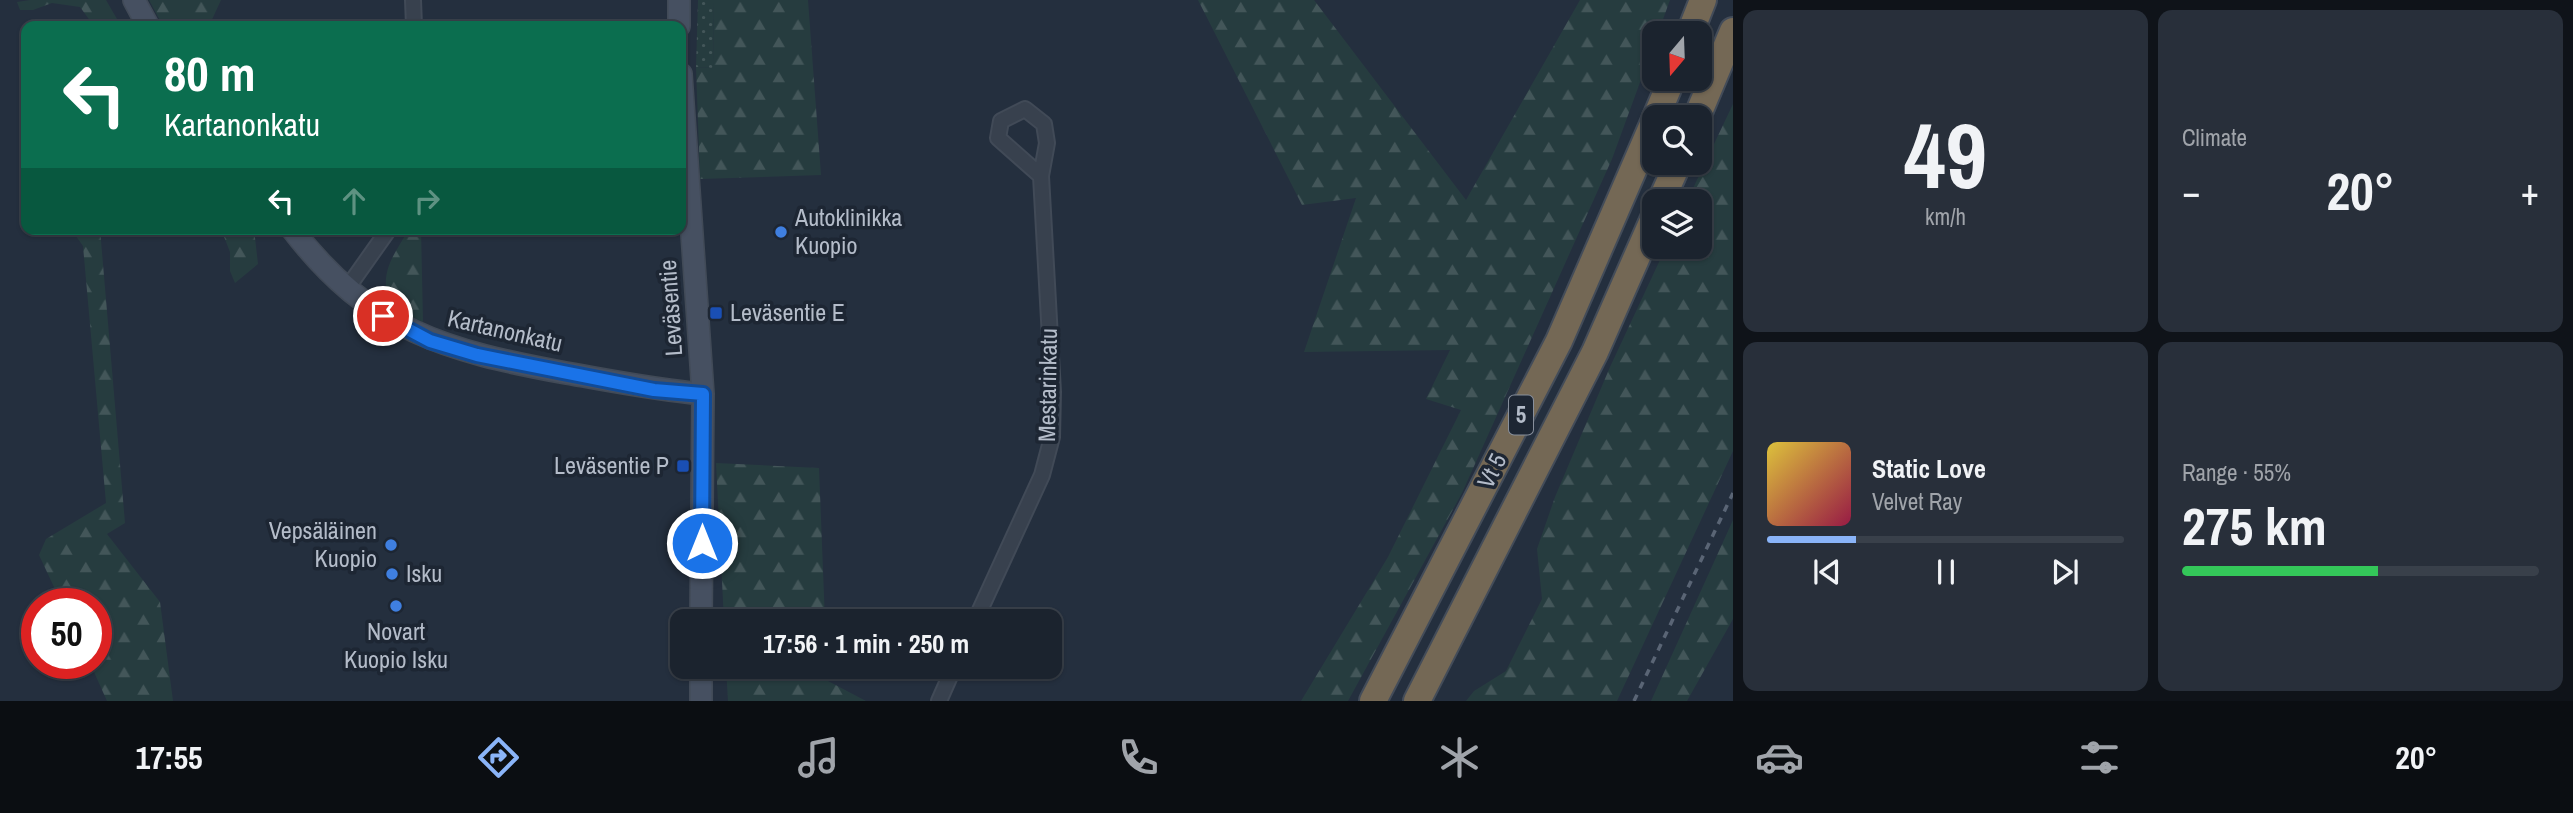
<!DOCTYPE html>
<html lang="en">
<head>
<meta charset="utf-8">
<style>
	:root { --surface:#1b232e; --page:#282f3a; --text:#f1f3f6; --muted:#a0a4aa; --line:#39404a; --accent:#8ab4f8 }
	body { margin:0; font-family:"Archivo Narrow",sans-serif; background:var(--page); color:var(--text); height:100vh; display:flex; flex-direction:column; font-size:26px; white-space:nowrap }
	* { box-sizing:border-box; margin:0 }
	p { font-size:23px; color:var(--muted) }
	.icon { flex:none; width:38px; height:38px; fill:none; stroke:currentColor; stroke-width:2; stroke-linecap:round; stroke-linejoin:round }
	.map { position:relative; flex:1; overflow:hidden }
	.side { display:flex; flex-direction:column; gap:10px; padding:10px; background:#0f1319; width:840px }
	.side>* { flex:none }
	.hud { position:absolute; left:21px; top:21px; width:665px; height:214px; border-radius:14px; box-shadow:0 2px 5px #0004,0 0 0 2px var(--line); background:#0b6e4f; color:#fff; overflow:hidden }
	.needle { width:46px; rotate:199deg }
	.buttons { position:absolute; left:1642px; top:21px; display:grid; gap:14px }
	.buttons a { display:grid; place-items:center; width:70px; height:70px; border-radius:14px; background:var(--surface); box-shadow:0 2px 5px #0004,0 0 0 2px var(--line); font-size:35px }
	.speed { position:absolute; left:21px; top:588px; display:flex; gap:14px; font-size:35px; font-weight:700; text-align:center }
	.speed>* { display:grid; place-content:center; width:91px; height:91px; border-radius:50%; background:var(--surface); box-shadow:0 2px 5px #0004,0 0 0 2px var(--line); line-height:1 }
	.speed .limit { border:10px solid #d22; background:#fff; color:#111 }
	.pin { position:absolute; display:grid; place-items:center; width:60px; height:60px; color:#fff; margin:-30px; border:4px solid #fff; border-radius:50%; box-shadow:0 2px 7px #0007 }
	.me { position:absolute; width:77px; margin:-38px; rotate:0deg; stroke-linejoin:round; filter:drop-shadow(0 0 5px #0008) }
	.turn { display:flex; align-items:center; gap:24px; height:147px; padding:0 28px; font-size:32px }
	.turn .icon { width:91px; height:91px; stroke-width:2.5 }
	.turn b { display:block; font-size:49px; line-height:60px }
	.lanes { display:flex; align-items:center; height:66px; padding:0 28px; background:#0003; justify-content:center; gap:35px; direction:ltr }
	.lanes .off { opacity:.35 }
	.big { font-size:52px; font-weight:700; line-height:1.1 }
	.side .card { flex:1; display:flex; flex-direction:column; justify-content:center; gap:10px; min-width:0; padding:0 24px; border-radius:14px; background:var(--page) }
	.side .dial { align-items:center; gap:0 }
	.dial b { font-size:91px; line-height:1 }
	.song { display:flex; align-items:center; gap:21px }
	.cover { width:84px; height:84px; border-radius:10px; background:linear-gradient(135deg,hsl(50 70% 55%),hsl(340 70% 35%)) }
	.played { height:7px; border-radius:4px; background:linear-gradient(90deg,var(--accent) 25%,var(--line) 25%) }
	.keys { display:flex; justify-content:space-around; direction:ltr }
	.heat { display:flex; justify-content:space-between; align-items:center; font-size:38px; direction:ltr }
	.charge { height:10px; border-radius:5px; background:linear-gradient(90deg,#34c759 55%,var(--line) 0) }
	.side .tiles { flex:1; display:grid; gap:10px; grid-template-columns:repeat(2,1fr) }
	.trip { position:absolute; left:670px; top:609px; width:392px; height:70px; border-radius:14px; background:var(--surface); box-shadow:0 2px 5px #0004,0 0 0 2px var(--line); font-weight:700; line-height:70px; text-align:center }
	.dock { display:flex; height:112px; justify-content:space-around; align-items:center; background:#0b0e12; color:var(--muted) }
	.dock .icon { width:49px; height:49px }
	.dock .current { color:var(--accent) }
	.dock b { font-size:32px; color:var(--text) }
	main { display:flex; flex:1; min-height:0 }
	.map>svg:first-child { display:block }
	.grass { fill:url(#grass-dots) }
	.forest { fill:url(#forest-firs) }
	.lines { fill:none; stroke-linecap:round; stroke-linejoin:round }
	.street-casing { stroke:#414a57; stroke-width:18 }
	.secondary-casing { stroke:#414a57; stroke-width:24 }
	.highway-casing { stroke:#434c59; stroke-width:30 }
	.street { stroke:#38414e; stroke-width:14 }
	.secondary { stroke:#465061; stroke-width:21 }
	.highway { stroke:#746855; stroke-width:26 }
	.rail { stroke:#5a6575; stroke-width:3.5; stroke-dasharray:7 7; stroke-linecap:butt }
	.route-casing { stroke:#114b97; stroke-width:18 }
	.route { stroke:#1a73e8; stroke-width:12 }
	.shop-dot { fill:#3f7fe0; stroke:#1d2633; stroke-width:2.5 }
	.transit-dot { fill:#1a4fb4; stroke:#1d2633; stroke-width:2.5 }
	.labels { text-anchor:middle; stroke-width:7; stroke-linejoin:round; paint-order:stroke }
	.shield { fill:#1d2633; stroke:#878f9c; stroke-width:2 }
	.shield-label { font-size:23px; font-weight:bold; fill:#b4bcc9 }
	.poi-label { font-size:24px; fill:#b4bcc9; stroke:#1d2633; text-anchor:start }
	.street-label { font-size:24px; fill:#b4bcc9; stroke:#1d2633 }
</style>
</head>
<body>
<main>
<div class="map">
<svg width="1733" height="701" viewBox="0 0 1733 701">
	<defs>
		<pattern id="grass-dots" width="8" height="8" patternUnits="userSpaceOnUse" patternTransform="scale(1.75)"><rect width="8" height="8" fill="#263c3f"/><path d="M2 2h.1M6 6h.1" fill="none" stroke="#435659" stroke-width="1.8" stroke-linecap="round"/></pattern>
		<pattern id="forest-firs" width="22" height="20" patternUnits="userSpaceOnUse" patternTransform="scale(1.75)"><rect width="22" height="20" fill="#263c3f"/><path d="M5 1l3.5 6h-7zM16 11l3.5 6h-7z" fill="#435659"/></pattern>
	</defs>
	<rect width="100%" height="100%" fill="#242f3e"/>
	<path class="grass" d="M698,0H714L713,68L696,67Z"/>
	<path class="forest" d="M30,0H106L121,26H94L80,7L52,3L33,10H20L17,2Z
		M149,0H221L209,26H163Z
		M714,0H808L821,175L700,179L696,67L713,68Z
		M1198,0H1314L1466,200L1580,0H1670L1658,33H1654V44L1612,159L1462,493L1348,701H1301L1388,557L1461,410L1426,399L1450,350L1304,352L1356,198L1302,205Z
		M1733,104V451L1617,701H1466L1474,691L1506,671L1542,599L1537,549L1555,497L1610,367L1666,247H1699V201H1687Z
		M71,229H100L125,523L107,534L160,602L173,701H107L90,663H96V604H62L39,555L46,539L106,503L83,246Z
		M221,229H254L258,264L235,283L230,271V252Z
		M409,229H421L423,322L392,308C377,275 392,258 409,229Z
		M716,463L819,468L825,621H724Z
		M1733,520V619L1687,701H1651Z
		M726,667H827L828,681L866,701H728Z"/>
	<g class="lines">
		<g class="street-casing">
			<path id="street" d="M413,0L414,26
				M348,287L389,229
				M975,621L1042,475L1052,437L1053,392L1041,176L1047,143L1044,124L1025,109L1001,121L998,138L1041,176
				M939,701L954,667"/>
		</g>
		<g class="secondary-casing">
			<path id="secondary" d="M134,0L148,26
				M679,0V26
				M681,74L703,394L701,621
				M292,229C370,331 447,351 566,373C612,381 657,390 703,394
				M701,667V701"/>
		</g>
		<g class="highway-casing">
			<path id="highway" d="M1690,33L1703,0
				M1656,117L1672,79
				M1697,117L1733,31
				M1661,201L1678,163
				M1373,701L1559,341L1654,122
				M1417,701L1595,352L1654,218"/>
		</g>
		<use href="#street" class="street"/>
		<use href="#secondary" class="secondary"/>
		<use href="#highway" class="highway"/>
		<path class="rail" d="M1634,701L1733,493"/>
	</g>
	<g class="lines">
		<g class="route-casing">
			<path id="route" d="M383,316L430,341L477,355L654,390L703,394L702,543"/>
		</g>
		<use href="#route" class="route"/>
	</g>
	<g class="shop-dot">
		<circle cx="781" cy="232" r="7"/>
		<circle cx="391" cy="545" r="7"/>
		<circle cx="392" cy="574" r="7"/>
		<circle cx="396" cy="606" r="7"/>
	</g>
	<g class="transit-dot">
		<rect x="709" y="306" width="14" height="14" rx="3.5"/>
		<rect x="676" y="459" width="14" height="14" rx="3.5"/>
	</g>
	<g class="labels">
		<rect class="shield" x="1509" y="395.5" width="24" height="39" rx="5"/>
		<g class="shield-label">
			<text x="1521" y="423">5</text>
		</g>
		<g class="poi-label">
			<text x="795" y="226">Autoklinikka<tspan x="795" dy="28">Kuopio</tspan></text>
			<text x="730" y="321">Leväsentie E</text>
			<text x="669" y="474" text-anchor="end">Leväsentie P</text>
			<text x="377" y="539" text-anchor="end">Vepsäläinen<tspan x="377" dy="28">Kuopio</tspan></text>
			<text x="406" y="582">Isku</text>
			<text x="396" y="640" text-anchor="middle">Novart<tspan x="396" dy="28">Kuopio Isku</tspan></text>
		</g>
		<g class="street-label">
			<text transform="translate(671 308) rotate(-94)" y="8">Leväsentie</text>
			<text transform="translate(505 331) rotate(13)" y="8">Kartanonkatu</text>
			<text transform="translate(1048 385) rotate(-89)" y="8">Mestarinkatu</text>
			<text transform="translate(1492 471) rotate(-63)" y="8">Vt 5</text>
		</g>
	</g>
</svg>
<div class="buttons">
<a><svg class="needle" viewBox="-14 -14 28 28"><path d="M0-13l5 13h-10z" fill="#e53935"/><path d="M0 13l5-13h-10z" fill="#a0a4aa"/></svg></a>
<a><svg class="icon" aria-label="search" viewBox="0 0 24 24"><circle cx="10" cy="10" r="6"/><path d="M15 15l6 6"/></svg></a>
<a><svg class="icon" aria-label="layers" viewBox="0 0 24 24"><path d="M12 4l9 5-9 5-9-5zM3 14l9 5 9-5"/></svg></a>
</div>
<div class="speed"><div class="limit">50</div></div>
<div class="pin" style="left:383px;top:316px;background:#d93025"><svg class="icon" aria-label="arrive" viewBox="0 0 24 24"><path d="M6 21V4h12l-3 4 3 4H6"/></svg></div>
<svg class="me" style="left:702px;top:543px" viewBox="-20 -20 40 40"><circle r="17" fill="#1a73e8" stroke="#fff" stroke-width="3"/><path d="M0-11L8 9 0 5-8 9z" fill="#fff"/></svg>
<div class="trip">17:56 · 1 min · 250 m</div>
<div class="hud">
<div class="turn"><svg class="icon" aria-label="left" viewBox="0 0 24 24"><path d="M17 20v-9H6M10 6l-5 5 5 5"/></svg><div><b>80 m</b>Kartanonkatu</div></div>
<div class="lanes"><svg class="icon" aria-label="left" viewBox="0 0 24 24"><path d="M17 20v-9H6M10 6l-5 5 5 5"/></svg><svg class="icon off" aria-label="ahead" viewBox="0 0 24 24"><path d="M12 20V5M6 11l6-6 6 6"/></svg><svg class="icon off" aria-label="right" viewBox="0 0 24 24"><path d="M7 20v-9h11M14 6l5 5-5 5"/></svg></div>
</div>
</div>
<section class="side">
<div class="tiles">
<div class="card dial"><b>49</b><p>km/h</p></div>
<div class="card"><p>Climate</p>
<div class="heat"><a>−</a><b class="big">20°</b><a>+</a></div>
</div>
<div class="card">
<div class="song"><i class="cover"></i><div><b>Static Love</b><p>Velvet Ray</p></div></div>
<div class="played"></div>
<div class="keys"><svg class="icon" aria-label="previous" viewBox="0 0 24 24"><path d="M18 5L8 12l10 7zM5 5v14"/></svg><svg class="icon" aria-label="pause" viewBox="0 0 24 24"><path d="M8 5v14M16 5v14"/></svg><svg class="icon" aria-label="next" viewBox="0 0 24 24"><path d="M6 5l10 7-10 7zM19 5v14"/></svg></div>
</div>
<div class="card"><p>Range · 55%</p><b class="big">275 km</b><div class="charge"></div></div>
</div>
</section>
</main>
<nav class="dock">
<b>17:55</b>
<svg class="icon current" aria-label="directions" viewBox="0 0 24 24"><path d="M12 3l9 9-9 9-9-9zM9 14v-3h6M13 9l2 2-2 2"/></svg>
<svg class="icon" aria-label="music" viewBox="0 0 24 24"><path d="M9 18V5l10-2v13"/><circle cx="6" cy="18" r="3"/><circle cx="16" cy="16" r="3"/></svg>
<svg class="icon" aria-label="phone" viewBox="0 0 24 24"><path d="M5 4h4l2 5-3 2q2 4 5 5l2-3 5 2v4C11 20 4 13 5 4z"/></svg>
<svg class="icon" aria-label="climate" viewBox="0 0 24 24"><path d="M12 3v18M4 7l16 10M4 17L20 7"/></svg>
<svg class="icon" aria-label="car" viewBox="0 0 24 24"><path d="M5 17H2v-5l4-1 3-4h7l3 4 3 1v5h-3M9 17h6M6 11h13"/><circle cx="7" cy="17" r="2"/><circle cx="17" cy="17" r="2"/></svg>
<svg class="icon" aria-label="filters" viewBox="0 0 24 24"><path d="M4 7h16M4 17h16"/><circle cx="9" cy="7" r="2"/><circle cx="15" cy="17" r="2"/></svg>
<b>20°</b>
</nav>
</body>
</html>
